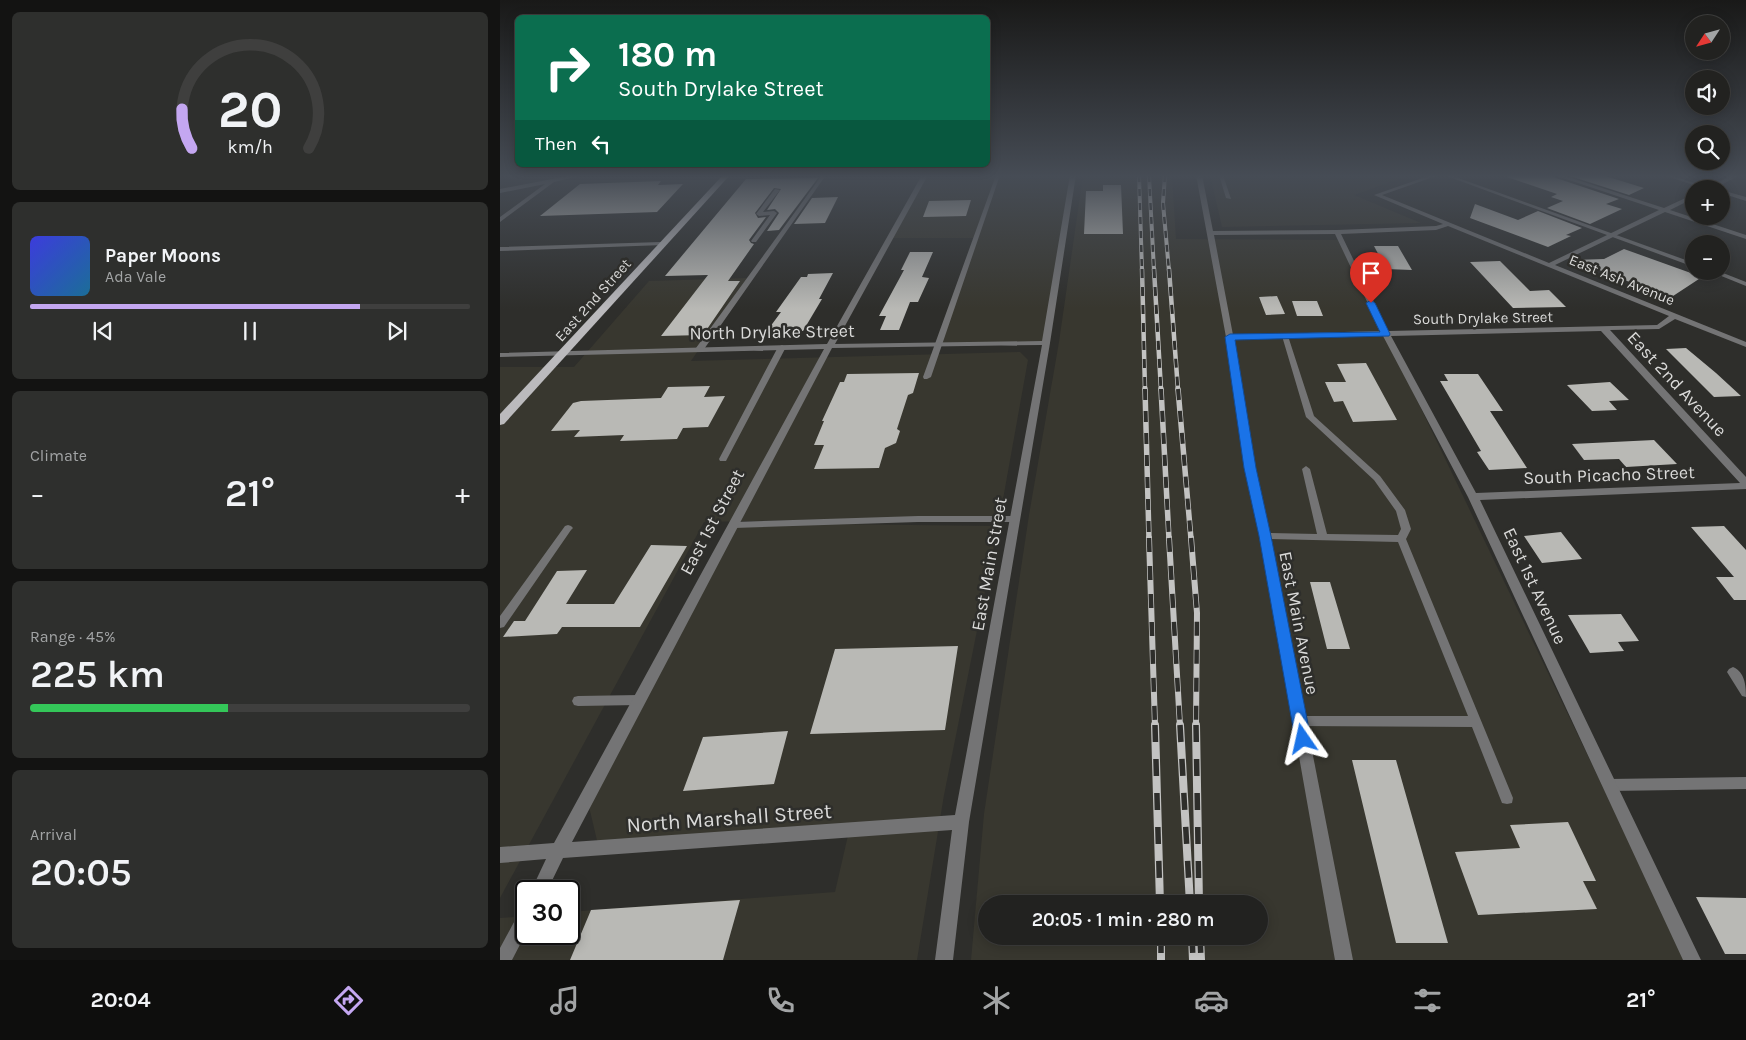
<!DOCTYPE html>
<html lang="en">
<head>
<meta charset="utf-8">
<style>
	:root { --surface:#222220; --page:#2e2f2d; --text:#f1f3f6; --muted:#a2a4a5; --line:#3f3f3e; --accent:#c4a7f1 }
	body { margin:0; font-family:Karla,sans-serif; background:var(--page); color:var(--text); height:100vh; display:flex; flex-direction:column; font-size:19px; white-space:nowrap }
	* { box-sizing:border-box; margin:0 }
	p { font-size:16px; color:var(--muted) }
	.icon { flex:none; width:28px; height:28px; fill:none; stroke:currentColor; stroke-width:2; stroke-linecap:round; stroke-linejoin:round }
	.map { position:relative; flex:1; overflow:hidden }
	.details { display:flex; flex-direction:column; gap:12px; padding:12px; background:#131312; width:500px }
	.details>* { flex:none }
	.banner { position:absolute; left:15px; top:15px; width:475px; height:152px; border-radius:8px; box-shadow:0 2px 12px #0003,0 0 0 1px var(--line); background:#0b6e4f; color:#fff; overflow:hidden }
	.needle { width:32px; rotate:234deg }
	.fabs { position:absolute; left:1185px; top:15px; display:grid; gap:10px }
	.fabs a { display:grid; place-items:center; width:45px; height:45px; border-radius:50%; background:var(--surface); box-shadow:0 2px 12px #0003,0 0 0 1px var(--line); font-size:25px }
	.speed { position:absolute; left:15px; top:880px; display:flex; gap:10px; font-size:25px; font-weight:700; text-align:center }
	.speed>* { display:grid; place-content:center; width:65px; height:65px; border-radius:50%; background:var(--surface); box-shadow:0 2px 12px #0003,0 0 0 1px var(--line); line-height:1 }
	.speed .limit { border:2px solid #111; border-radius:8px; background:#fff; color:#111 }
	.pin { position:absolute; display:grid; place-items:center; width:42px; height:42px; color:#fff; margin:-51px -21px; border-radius:50% 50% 50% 0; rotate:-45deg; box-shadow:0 0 5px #0007 }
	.pin .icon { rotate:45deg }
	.me { position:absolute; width:55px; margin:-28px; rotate:349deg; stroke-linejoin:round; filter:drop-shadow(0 0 4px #0008) }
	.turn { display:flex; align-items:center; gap:18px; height:105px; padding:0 20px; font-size:22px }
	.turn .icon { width:65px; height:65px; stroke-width:2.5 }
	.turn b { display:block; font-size:35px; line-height:42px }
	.then { display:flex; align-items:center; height:48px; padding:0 20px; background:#0003; gap:10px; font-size:19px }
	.big { font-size:38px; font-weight:600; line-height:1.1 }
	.details .tile { flex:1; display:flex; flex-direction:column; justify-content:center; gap:8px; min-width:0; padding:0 18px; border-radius:8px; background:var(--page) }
	.details .dial { align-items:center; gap:0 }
	.dial svg { height:130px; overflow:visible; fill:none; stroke:var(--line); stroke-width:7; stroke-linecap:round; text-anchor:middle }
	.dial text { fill:var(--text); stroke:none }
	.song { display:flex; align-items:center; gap:15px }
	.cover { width:60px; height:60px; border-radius:8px; background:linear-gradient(135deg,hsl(240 70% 55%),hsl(200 70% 35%)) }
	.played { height:5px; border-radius:2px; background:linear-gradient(90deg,var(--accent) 75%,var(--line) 75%) }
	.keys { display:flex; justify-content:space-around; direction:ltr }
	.heat { display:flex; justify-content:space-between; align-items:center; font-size:28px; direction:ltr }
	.charge { height:8px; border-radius:4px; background:linear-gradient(90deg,#34c759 45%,var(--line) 0) }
	.trip { position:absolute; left:478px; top:895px; width:290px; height:50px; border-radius:25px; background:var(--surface); box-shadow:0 2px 12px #0003,0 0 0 1px var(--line); font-weight:600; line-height:50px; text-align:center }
	.dock { display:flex; height:80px; justify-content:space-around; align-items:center; background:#0e0e0d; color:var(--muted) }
	.dock .icon { width:35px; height:35px }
	.dock .current { color:var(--accent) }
	.dock b { font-size:22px; color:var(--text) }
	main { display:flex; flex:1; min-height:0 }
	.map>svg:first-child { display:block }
	.built { fill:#38372f; fill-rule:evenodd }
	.building { fill:#b9b9b5 }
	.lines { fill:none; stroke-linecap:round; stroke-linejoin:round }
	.lane { fill:#747475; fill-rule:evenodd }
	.street { fill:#747475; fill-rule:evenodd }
	.primary { fill:#bbbabd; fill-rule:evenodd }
	.rail-far4-casing { stroke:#c3c3c2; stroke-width:4 }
	.rail-far3-casing { stroke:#c3c3c2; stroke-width:4.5 }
	.rail-far2-casing { stroke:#c3c3c2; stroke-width:5.5 }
	.rail-far1-casing { stroke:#c3c3c2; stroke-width:6 }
	.rail-casing { stroke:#c3c3c2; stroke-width:8 }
	.rail-far4 { stroke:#2e2e2b; stroke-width:2.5; stroke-dasharray:7; stroke-linecap:butt }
	.rail-far3 { stroke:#2e2e2b; stroke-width:3; stroke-dasharray:9; stroke-linecap:butt }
	.rail-far2 { stroke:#2e2e2b; stroke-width:4; stroke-dasharray:11; stroke-linecap:butt }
	.rail-far1 { stroke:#2e2e2b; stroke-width:4.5; stroke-dasharray:14; stroke-linecap:butt }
	.rail { stroke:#2e2e2b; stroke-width:5.5; stroke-dasharray:17; stroke-linecap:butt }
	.route { fill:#1a73e8; stroke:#114b97 }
	.labels { text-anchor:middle; stroke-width:5; stroke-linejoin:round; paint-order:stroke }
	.far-street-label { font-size:15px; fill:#dadad9; stroke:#2e2e2b }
	.street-label { font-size:18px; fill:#dadad9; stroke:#2e2e2b }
	.near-street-label { font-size:21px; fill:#dadad9; stroke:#2e2e2b }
</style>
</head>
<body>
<main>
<section class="details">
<div class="tile dial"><svg viewBox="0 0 100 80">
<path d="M14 69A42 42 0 1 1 86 69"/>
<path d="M14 69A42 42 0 0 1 8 45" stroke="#c4a7f1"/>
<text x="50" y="56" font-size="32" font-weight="700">20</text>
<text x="50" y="72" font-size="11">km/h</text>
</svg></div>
<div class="tile">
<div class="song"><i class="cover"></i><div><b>Paper Moons</b><p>Ada Vale</p></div></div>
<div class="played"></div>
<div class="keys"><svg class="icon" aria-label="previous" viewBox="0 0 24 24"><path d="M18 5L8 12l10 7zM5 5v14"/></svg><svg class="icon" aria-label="pause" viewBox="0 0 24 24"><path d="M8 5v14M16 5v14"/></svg><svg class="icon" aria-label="next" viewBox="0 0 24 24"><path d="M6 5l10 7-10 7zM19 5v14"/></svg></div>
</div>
<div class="tile"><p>Climate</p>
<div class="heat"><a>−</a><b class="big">21°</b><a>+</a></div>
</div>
<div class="tile"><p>Range · 45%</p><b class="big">225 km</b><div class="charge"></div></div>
<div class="tile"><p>Arrival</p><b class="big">20:05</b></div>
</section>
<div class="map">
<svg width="1246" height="960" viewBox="0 0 1246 960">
	<rect width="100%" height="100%" fill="#2e2e2b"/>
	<path class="built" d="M425,175H573L546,343L438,345L476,238H390Z
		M583,175H672L676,239L840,240L1186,960H471L484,814L529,515L559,342ZM486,904H759V936H486Z
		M710,175H910L854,195L921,223L722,227Z
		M248,278L191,361L520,352L528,360L500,516L204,522L0,898V367H74L149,281Z
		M234,523L498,526L444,795L417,960H0V918L26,916V934H69V912L335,892L349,831L99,849L87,798Z"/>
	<path class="building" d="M1008,175H1052L1053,177L1119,199L1106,204L1122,209L1090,224L1047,208L1063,201L1051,197L1057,194L1007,177Z
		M1067,175H1102L1144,188L1129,195Z
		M318,178L279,230L267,231L279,213L275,209L267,210L281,189L274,188L255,213L258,218L266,217L249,240L251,243L254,244L228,281H240L203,335L161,336L208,275L165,276L246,179Z
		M161,181L158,185L183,184L157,212L40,216L80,184Z
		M603,185H621L623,234H584L586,191H603Z
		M338,197L325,223L294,224L312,198Z
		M471,200L466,216L423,217L429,201Z
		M975,204L1018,220L1038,211L1082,228L1066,235L1071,236L1048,247L970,218Z
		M874,246H898L912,270L886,269Z
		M1124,249L1202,277L1170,298L1074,260L1104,259Z
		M410,252H433L422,277L429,278L418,302H410L399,330H380L386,316H379L404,270H401Z
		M1000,261L1030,291L1049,290L1066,307L1013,308L970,262Z
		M333,273L319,299H322L303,331H267L281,312H276L301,277H307L308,274Z
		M777,296L785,314L766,315L759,297Z
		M792,301H817L823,316H797Z
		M1186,348L1216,373L1241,396L1214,397L1166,349Z
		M866,363L897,420L853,422L843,401L834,402L825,382H846L837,364Z
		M419,373L413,393L408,395L397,429L400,431L396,443L385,448L379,468L314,469L324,445H314L324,421H322L340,382H344L347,374Z
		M944,374H978L1003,411H990L1027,468L989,470L977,452L981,451L940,381H948Z
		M1110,382L1129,400L1109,401L1117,410L1092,411L1067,385Z
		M210,386L204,397L225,396L208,427L183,428L177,439L120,441L124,435L74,437L80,430L51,431L73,403L81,401L161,398L168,387Z
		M1154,440L1177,464L1126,467L1119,459L1084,460L1072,444Z
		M1224,526L1246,550V600H1234L1216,577H1234L1191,527Z
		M1061,532L1082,559L1042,563L1024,536Z
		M151,545L187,546L140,627H62L57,634L3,637L14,621H25L57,571L87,570L66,604H114Z
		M810,582H830L850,649H827Z
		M1121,614L1139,641L1118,642L1124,651L1090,653L1068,615Z
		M458,646L445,730L310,734L335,649Z
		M288,731L274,784L183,791L203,737Z
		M852,760H896L948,943H896Z
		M1068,822L1096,881H1083L1097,909L978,915L955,852L1020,848L1010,825Z
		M1196,897L1246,898V954H1225Z
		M240,900L223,960H70L91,910Z"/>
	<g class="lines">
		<path class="lane" d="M322,175H326L202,352H196V348Z
			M496,175H500L431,377L427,379H424L423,377Z
			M719,175H723L731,199L726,198Z
			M944,175H950L1194,263V267Z
			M1163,175H1169L1214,189H1206Z
			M275,189L280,190L263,212L274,211L277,213L256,242H252L251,241L270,215L259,216L256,214Z
			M1221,190L1246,197V201L1221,193Z
			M1209,271H1218L1246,282V286Z
			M785,334L788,336L814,416L880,476L905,510L911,529L906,539L1013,798L1012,803L1007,804L1002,803L972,727L799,726L795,725L793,721L795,717L799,716H968L898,542L765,539L762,538L760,536L762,534L765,533L817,534L802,469L806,466L810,469L827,534L898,535L901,529L896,511L874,480L806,417L782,336Z
			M282,345L286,347L227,459L226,461H220L219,459L278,347Z
			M418,516H515L518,517L520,519L518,521L515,522H418L234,528L231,527L229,525L231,523L234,522Z
			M68,525L71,526L73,528L71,530L4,627L0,628V616L65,526Z
			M1233,667C1245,672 1246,686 1246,697L1242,696L1227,672L1229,669Z
			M139,695L143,696L145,700L143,704L139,705L78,706L74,705L72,701L74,697L78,696Z
			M1246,777V789L1109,791L1105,789L1103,785L1105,781L1109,779Z"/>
		<path class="street" d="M73,175H83L54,182L0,222V217L45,184L0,193V189Z
			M422,175H428L335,344L542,341L570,175H576L550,343L469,822L453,960H435L452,830L63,858L47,891H31L46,859L0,863V847L54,843L324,349L0,357V353L327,344ZM542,345L455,815L72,842L332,348Z
			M696,175H702L713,231L837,230L936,226L943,224L874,195L931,175H939L882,195L1049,263L1159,210L1054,175H1062L1164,208L1194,194V198L1170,210L1246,235V239L1165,212L1055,265L1246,342V347L1175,319L1159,329L1110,330L1246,477V489L980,500L1201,960H1183L968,497L883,336L734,339L755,469L770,536L853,960H835L760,536L745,469L726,337ZM948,226L1169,316L1157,325L888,331L841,234L936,230ZM835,234L881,331L733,335L714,235ZM1101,331L1240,483L976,493L891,336Z
			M1233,175H1240L1213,189H1205Z
			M161,242L164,244L163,245L0,251V247Z
			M26,909V933L12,960H0V948L20,911Z"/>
		<path class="primary" d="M223,175H230L4,424L0,425V414Z"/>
		<g class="rail-far4-casing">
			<path id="rail-far4" d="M639,175L642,271
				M649,175L654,271
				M665,175L663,203L669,271"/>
		</g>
		<g class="rail-far3-casing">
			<path id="rail-far3" d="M642,269L645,390
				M654,269L661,390
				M669,269L678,390"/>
		</g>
		<g class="rail-far2-casing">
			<path id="rail-far2" d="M645,389L649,539
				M661,389L669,539
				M678,389L691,539"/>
		</g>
		<g class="rail-far1-casing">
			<path id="rail-far1" d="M649,538L655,726
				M669,538L680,726
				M691,538L697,613L696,726"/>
		</g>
		<g class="rail-casing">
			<path id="rail" d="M655,725L660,904
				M680,725L690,904
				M696,725L699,904
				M661,936V960
				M692,936L693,960
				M700,936L701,960"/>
		</g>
		<use href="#rail-far4" class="rail-far4"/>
		<use href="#rail-far3" class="rail-far3"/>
		<use href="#rail-far2" class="rail-far2"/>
		<use href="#rail-far1" class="rail-far1"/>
		<use href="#rail" class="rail"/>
	</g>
	<linearGradient id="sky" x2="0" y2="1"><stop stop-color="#191918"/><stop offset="0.57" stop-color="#464c55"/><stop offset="1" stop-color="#464c55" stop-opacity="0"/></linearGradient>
	<rect width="1246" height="309" fill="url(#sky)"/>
	<path class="route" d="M871,300L875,303L890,334L889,336L735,340L756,468L771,536L811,739L808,744L803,746L797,744L795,739L759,536L744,468L725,337L730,334L880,332L866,303Z"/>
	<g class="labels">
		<g class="far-street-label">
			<text transform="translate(1122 280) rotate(22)" y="5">East Ash Avenue</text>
			<text transform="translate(93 300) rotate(-48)" y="5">East 2nd Street</text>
			<text transform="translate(983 318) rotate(-1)" y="5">South Drylake Street</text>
		</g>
		<g class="street-label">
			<text transform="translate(272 332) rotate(-1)" y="6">North Drylake Street</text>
			<text transform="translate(1177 384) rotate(47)" y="6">East 2nd Avenue</text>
			<text transform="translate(1109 475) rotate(-2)" y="6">South Picacho Street</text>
			<text transform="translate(212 522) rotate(-62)" y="6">East 1st Street</text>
			<text transform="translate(489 564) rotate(-80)" y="6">East Main Street</text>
			<text transform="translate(1035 586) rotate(65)" y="6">East 1st Avenue</text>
			<text transform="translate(799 623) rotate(79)" y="6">East Main Avenue</text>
		</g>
		<g class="near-street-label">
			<text transform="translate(229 818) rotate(-4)" y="7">North Marshall Street</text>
		</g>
	</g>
</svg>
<div class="fabs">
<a><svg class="needle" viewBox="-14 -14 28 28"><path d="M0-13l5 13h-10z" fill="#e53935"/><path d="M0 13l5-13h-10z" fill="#a2a4a5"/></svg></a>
<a><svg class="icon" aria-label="sound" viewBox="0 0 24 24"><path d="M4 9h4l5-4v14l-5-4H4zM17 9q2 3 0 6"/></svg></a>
<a><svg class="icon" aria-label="search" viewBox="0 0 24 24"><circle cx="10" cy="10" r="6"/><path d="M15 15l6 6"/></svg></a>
<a>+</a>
<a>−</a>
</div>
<div class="speed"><div class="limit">30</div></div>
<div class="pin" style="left:871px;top:303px;background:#d93025"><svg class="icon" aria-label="arrive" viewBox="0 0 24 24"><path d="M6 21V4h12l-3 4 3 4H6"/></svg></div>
<svg class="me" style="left:803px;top:739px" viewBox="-20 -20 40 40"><path d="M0-17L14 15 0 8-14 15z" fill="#1a73e8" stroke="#fff" stroke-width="4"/></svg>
<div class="trip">20:05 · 1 min · 280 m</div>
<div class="banner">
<div class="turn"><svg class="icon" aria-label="right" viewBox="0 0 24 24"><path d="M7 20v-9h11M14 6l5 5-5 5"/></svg><div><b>180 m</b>South Drylake Street</div></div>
<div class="then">Then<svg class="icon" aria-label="left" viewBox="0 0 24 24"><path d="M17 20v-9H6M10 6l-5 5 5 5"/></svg></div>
</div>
</div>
</main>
<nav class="dock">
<b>20:04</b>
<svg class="icon current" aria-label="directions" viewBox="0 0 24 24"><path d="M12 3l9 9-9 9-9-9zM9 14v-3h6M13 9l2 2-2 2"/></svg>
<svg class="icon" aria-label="music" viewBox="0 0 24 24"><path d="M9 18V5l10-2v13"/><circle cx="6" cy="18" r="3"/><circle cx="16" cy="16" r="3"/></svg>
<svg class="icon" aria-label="phone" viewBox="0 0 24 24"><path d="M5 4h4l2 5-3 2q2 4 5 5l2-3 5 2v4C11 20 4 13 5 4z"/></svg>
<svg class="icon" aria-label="climate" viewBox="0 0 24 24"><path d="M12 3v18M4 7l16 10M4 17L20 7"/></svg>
<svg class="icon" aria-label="car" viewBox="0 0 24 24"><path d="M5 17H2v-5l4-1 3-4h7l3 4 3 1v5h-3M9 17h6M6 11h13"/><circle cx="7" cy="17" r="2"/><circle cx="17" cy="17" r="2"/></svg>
<svg class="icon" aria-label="filters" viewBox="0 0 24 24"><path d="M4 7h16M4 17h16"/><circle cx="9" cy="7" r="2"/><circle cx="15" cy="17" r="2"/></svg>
<b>21°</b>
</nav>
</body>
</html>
